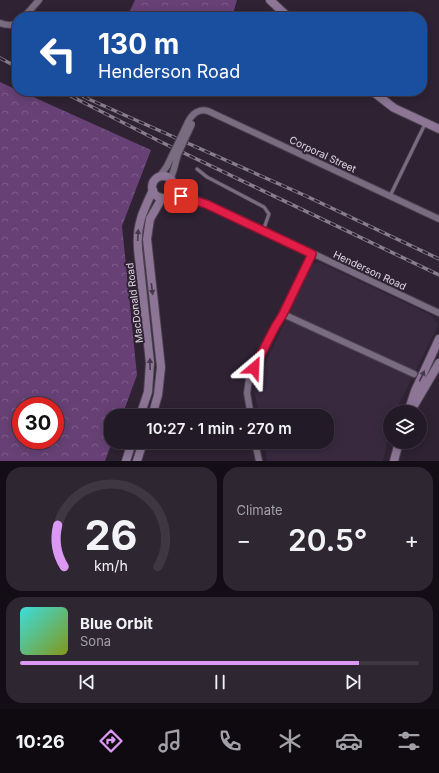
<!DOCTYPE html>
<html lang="en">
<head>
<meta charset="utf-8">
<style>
	:root { --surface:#221a26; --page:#2e2732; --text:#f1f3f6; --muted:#a2a1a7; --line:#3f3843; --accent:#dc99f4 }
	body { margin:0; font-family:Inter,sans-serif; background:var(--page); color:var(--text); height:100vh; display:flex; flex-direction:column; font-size:15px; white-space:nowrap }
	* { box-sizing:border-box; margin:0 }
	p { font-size:13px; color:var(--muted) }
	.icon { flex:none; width:22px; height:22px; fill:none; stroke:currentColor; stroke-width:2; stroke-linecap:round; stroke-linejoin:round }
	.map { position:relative; height:461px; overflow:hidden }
	.sheet { display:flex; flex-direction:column; gap:6px; padding:6px; background:#130e15; flex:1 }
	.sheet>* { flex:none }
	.top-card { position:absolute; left:12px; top:12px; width:415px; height:84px; border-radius:16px; box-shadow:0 2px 10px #0003,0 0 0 1px var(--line); background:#1a4fa0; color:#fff; overflow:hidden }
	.fabs { position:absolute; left:383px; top:405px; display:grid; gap:8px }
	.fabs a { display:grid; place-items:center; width:44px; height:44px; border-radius:50%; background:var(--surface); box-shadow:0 2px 10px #0003,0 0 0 1px var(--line); font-size:20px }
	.speed { position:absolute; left:12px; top:397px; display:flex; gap:8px; font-size:20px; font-weight:700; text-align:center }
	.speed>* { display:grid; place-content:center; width:52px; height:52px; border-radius:50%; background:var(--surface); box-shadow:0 2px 10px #0003,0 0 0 1px var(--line); line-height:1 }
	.speed .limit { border:6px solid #d22; background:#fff; color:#111 }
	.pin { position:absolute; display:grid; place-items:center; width:34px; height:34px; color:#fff; margin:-17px; border-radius:8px; box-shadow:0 2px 6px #0006 }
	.me { position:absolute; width:44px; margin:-22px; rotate:26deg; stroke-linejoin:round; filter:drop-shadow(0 0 3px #0008) }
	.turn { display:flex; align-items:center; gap:14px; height:84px; padding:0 20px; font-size:18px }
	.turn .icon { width:52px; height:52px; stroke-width:2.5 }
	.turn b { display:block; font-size:28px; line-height:34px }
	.big { font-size:30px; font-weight:600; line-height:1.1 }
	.sheet .card { flex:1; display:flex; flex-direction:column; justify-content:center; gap:6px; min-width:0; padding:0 14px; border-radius:16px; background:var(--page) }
	.sheet .dial { align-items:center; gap:0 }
	.dial svg { height:104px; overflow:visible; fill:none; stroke:var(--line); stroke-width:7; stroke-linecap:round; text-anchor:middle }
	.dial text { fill:var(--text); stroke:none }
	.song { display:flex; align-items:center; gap:12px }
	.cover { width:48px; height:48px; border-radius:6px; background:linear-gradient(135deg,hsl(180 70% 55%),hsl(70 70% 35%)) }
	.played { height:4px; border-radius:2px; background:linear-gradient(90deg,var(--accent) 85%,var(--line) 85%) }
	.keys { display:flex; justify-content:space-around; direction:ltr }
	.heat { display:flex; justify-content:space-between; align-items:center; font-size:22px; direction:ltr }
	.sheet .tiles { flex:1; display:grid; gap:6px; grid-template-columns:1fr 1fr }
	.card:last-child { grid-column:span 2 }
	.trip { position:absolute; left:104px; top:409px; width:230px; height:40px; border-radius:16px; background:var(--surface); box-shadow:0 2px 10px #0003,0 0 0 1px var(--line); font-weight:600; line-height:40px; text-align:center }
	.dock { display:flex; height:64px; justify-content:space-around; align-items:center; background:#0e0a0f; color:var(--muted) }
	.dock .icon { width:28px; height:28px }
	.dock .selected { color:var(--accent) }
	.dock b { font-size:18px; color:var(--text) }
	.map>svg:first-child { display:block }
	.built { fill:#38293f }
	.forest { fill:url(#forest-crowns); fill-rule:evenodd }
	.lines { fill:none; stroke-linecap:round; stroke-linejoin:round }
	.lane-casing { stroke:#4b404f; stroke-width:4.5 }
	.street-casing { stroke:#4b404f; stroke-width:8 }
	.secondary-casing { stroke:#4b404f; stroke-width:10 }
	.lane { stroke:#7a6c80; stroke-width:3 }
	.street { stroke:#7a6c80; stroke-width:6 }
	.secondary { stroke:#8c7595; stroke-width:8 }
	.rail-casing { stroke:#877d8b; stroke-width:3.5 }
	.rail { stroke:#2e2233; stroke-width:2; stroke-dasharray:6; stroke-linecap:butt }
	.street-bridge-casing { stroke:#4b404f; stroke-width:8; stroke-linecap:butt }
	.street-bridge { stroke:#7a6c80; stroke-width:6 }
	.oneway { fill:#46374c }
	.route-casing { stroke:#92132f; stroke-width:10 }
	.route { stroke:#e11d48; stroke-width:7 }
	.labels { text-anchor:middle; stroke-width:4; stroke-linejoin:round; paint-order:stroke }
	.street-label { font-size:10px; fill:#e0d8e3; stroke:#2e2233 }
</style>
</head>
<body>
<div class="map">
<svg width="439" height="461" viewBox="0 0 439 461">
	<defs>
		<pattern id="forest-crowns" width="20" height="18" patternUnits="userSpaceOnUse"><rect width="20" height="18" fill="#674175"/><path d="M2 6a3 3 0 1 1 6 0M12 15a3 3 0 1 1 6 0" fill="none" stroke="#7c5c88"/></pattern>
	</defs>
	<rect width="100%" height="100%" fill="#2e2233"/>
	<path class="built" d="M316,262L321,263L431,315L437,322L438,326L395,412H390V429L383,461H267L264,442H327V416H259L254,391L255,385L311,266Z"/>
	<path class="forest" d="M135,0H237L232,17H127Z
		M0,82L17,90V91H20L151,150L122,226L137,375L122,416H111V442H112L105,461H0ZM21,406H55V440H21Z"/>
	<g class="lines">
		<g class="lane-casing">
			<path id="lane" d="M197,169L207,177L264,207L269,214L263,231
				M390,196L425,124"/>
		</g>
		<g class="street-casing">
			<path id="street" d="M24,17L39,0
				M0,23C5,25 13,26 17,23
				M188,122C192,114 199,108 208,111L439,219
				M160,176L167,166
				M171,178L174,169
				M174,184L194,196
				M170,196H184L206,203L439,313
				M283,314L414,374
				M251,416L247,393L249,379L271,334L283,314L312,254
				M255,442L259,461"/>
		</g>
		<g class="secondary-casing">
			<path id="secondary" d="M270,0L288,17
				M372,91L394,108L439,129
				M152 187a11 11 0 1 1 22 0a11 11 0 1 1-22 0Z
				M412,409L439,363
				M408,412L415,391L439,339
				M140,416L148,392L150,363L138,249C136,225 143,211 153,190
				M152,416L158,395L161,367L147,239L150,219L162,198
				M126,461L132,442
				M137,461L143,442
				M394,461L399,442"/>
		</g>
		<use href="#lane" class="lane"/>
		<use href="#street" class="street"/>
		<use href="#secondary" class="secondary"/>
		<g class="rail-casing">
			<path id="rail" d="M0,58L17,67
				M61,91L161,142L439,275
				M84,97L306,196L439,259"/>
		</g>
		<use href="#rail" class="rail"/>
		<g class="street-bridge-casing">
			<path id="street-bridge" d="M167,166L188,122
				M174,169L178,154L192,124"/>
		</g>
		<use href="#street-bridge" class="street-bridge"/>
	</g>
	<defs><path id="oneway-solid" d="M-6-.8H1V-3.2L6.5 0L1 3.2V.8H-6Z"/></defs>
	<g class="oneway">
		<use href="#oneway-solid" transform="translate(138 235) rotate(-87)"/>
		<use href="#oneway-solid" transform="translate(152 289) rotate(83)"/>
		<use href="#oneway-solid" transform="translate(150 364) rotate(-91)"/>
		<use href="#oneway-solid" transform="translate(422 376) rotate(-65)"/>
	</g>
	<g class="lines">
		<g class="route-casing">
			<path id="route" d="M181,196L206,204L312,254L283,314L275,327L254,368"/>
		</g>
		<use href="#route" class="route"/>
	</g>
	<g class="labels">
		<g class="street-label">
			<text transform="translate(323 154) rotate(25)" y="4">Corporal Street</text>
			<text transform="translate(370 270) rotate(25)" y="4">Henderson Road</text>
			<text transform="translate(134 303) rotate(-97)" y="4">MacDonald Road</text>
		</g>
	</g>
</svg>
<div class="fabs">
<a><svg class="icon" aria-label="layers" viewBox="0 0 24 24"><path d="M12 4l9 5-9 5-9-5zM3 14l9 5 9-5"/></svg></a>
</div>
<div class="speed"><div class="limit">30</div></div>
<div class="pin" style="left:181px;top:196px;background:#d93025"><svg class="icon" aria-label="arrive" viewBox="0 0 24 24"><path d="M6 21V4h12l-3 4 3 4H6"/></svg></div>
<svg class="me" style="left:254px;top:368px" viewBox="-20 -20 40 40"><path d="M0-17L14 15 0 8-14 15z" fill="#e11d48" stroke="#fff" stroke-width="4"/></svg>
<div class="trip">10:27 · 1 min · 270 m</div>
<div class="top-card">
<div class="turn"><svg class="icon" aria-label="left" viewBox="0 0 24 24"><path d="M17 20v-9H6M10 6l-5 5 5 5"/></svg><div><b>130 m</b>Henderson Road</div></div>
</div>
</div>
<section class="sheet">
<div class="tiles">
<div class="card dial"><svg viewBox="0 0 100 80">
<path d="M14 69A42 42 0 1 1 86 69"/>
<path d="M14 69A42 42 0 0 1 9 37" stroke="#dc99f4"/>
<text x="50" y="56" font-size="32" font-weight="700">26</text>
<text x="50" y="72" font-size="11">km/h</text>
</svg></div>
<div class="card"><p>Climate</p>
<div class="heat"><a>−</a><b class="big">20.5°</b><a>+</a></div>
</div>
<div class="card">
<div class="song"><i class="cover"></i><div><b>Blue Orbit</b><p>Sona</p></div></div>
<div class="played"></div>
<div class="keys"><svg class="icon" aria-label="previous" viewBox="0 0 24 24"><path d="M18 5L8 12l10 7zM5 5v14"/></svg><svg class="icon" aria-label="pause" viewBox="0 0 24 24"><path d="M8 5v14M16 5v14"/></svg><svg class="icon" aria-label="next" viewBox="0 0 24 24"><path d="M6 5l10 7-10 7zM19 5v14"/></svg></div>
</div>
</div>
</section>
<nav class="dock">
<b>10:26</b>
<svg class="icon selected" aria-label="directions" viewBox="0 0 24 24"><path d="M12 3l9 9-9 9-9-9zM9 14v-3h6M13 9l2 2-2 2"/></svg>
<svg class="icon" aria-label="music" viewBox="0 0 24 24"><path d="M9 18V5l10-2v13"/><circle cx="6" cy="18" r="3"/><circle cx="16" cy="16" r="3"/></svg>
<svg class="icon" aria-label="phone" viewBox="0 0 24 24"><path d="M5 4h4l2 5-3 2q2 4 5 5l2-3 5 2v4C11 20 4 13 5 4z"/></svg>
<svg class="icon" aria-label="climate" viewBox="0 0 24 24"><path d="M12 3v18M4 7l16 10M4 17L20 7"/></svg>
<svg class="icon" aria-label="car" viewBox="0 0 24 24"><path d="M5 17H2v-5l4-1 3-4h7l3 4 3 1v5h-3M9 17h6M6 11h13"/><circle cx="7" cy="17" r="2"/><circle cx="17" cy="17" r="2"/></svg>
<svg class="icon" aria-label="filters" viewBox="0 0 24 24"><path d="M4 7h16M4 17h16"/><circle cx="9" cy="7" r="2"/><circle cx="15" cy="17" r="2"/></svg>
</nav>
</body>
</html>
